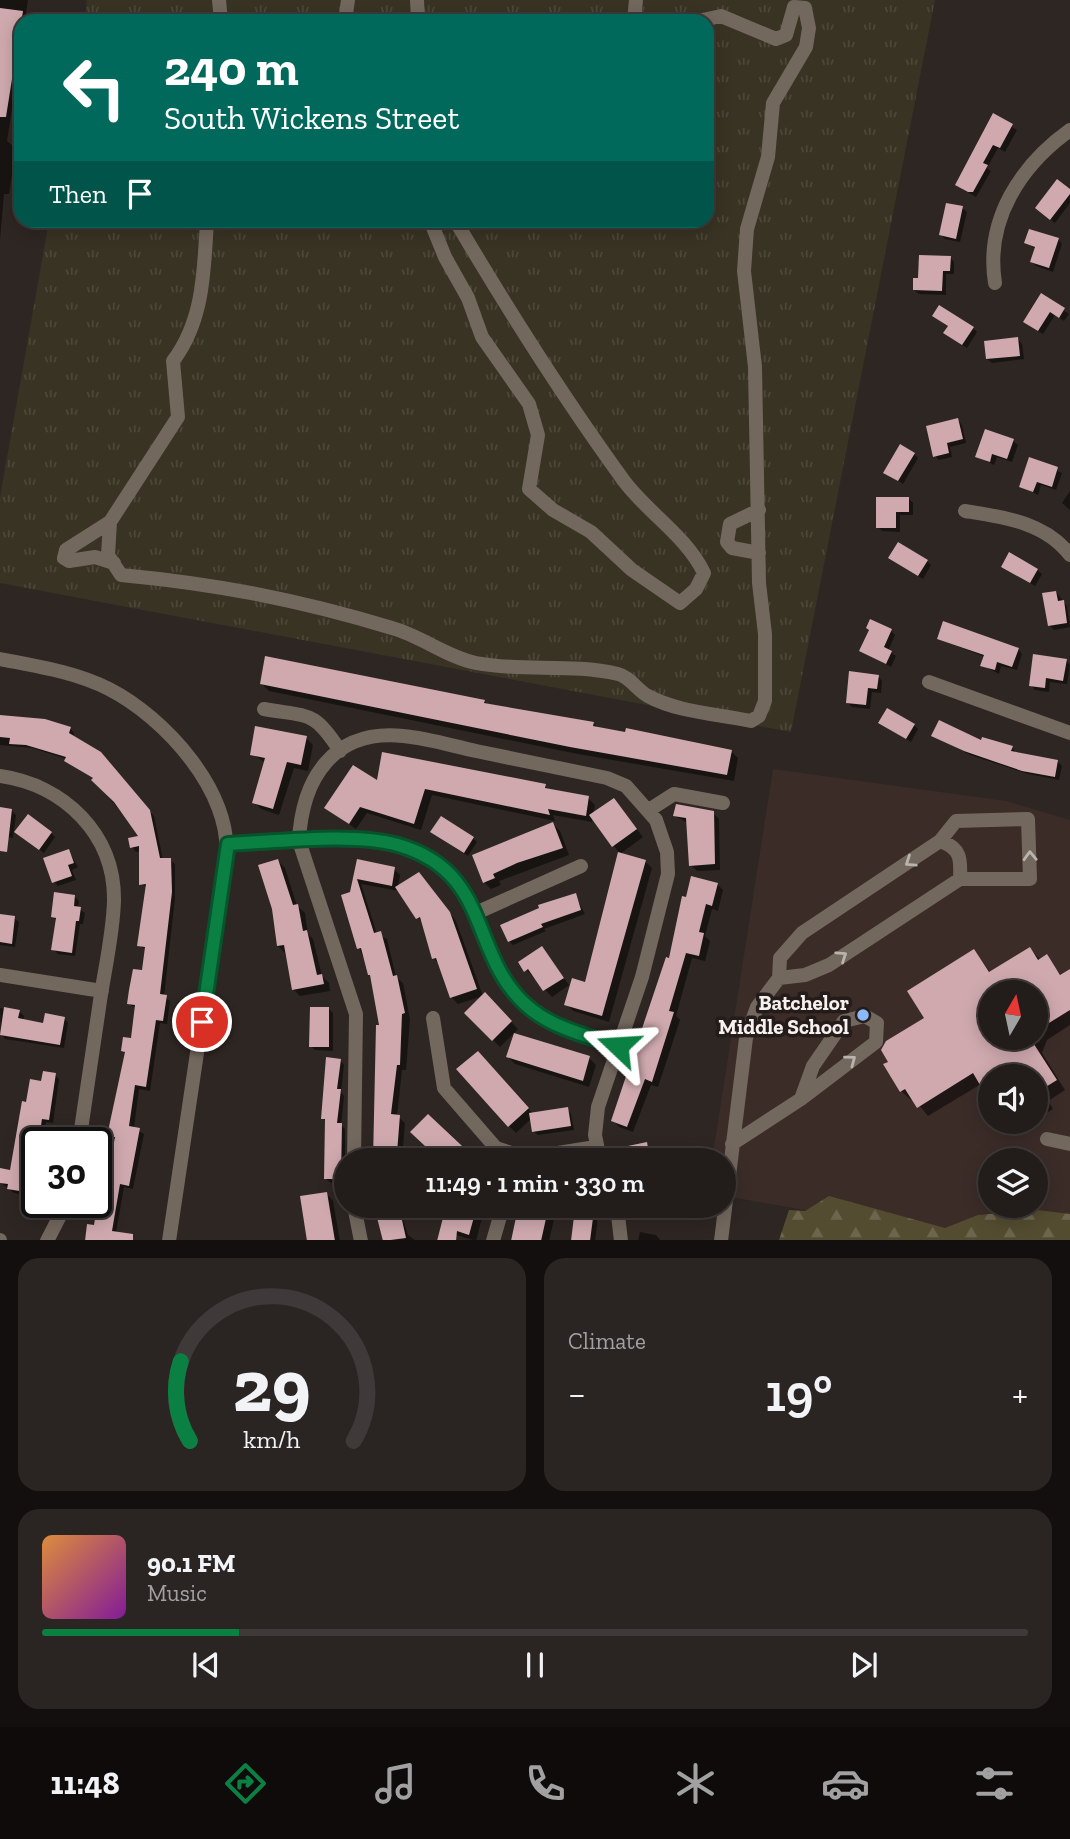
<!DOCTYPE html>
<html lang="en">
<head>
<meta charset="utf-8">
<style>
	:root { --surface:#221c1a; --page:#2a2523; --text:#f1f3f6; --muted:#a2a1a2; --line:#3f3a39; --accent:#0b8043 }
	body { margin:0; font-family:"Zilla Slab",serif; background:var(--page); color:var(--text); height:100vh; display:flex; flex-direction:column; font-size:26px; white-space:nowrap }
	* { box-sizing:border-box; margin:0 }
	p { font-size:23px; color:var(--muted) }
	.icon { flex:none; width:38px; height:38px; fill:none; stroke:currentColor; stroke-width:2; stroke-linecap:round; stroke-linejoin:round }
	.map { position:relative; height:1240px; overflow:hidden }
	.sheet { display:flex; flex-direction:column; gap:18px; padding:18px; background:#130f0e; flex:1 }
	.sheet>* { flex:none }
	.top-card { position:absolute; left:14px; top:14px; width:700px; height:214px; border-radius:21px; box-shadow:0 4px 18px #0003,0 0 0 2px var(--line); background:#00695c; color:#fff; overflow:hidden }
	.needle { width:46px; rotate:9deg }
	.buttons { position:absolute; left:978px; top:980px; display:grid; gap:14px }
	.buttons a { display:grid; place-items:center; width:70px; height:70px; border-radius:50%; background:var(--surface); box-shadow:0 4px 18px #0003,0 0 0 2px var(--line); font-size:35px }
	.speed { position:absolute; left:21px; top:1127px; display:flex; gap:14px; font-size:35px; font-weight:700; text-align:center }
	.speed>* { display:grid; place-content:center; width:91px; height:91px; border-radius:50%; background:var(--surface); box-shadow:0 4px 18px #0003,0 0 0 2px var(--line); line-height:1 }
	.speed .limit { border:4px solid #111; border-radius:10px; background:#fff; color:#111 }
	.pin { position:absolute; display:grid; place-items:center; width:60px; height:60px; color:#fff; margin:-30px; border:4px solid #fff; border-radius:50%; box-shadow:0 2px 7px #0007 }
	.me { position:absolute; width:77px; margin:-38px; rotate:290deg; stroke-linejoin:round; filter:drop-shadow(0 0 5px #0008) }
	.turn { display:flex; align-items:center; gap:24px; height:147px; padding:0 35px; font-size:32px }
	.turn .icon { width:91px; height:91px; stroke-width:2.5 }
	.turn b { display:block; font-size:49px; line-height:60px }
	.then { display:flex; align-items:center; height:66px; padding:0 35px; background:#0003; gap:14px; font-size:26px }
	.big { font-size:52px; font-weight:600; line-height:1.1 }
	.sheet .widget { flex:1; display:flex; flex-direction:column; justify-content:center; gap:10px; min-width:0; padding:0 24px; border-radius:21px; background:var(--page) }
	.sheet .dial { align-items:center; gap:0 }
	.dial svg { height:182px; overflow:visible; fill:none; stroke:var(--line); stroke-width:7; stroke-linecap:round; text-anchor:middle }
	.dial text { fill:var(--text); stroke:none }
	.song { display:flex; align-items:center; gap:21px }
	.cover { width:84px; height:84px; border-radius:10px; background:linear-gradient(135deg,hsl(30 70% 55%),hsl(290 70% 35%)) }
	.played { height:7px; border-radius:4px; background:linear-gradient(90deg,var(--accent) 20%,var(--line) 20%) }
	.keys { display:flex; justify-content:space-around; direction:ltr }
	.heat { display:flex; justify-content:space-between; align-items:center; font-size:38px; direction:ltr }
	.sheet .tiles { flex:1; display:grid; gap:18px; grid-template-columns:1fr 1fr }
	.widget:last-child { grid-column:span 2 }
	.trip { position:absolute; left:334px; top:1148px; width:402px; height:70px; border-radius:35px; background:var(--surface); box-shadow:0 4px 18px #0003,0 0 0 2px var(--line); font-weight:600; line-height:70px; text-align:center }
	.menu { display:flex; height:112px; justify-content:space-around; align-items:center; background:#0e0b0a; color:var(--muted) }
	.menu .icon { width:49px; height:49px }
	.menu .selected { color:var(--accent) }
	.menu b { font-size:32px; color:var(--text) }
	.map>svg:first-child { display:block }
	.built { fill:#3b2c28; fill-rule:evenodd }
	.grass { fill:url(#grass-tufts) }
	.forest { fill:url(#forest-firs) }
	.shadow { fill:#0007; fill-rule:evenodd }
	.building { fill:#cfa9ae }
	.lines { fill:none; stroke-linecap:round; stroke-linejoin:round }
	.minor { stroke:#73685e; stroke-width:14 }
	.oneway { stroke:#bbb3ae }
	.route-casing { stroke:#07532c; stroke-width:18 }
	.route { stroke:#0b8043; stroke-width:12 }
	.poi-dot { fill:#8bb9fc; stroke:#241c1a; stroke-width:2.5 }
	.labels { text-anchor:middle; stroke-width:7; stroke-linejoin:round; paint-order:stroke }
	.poi-label { font-size:21px; font-weight:bold; fill:#f6f1ef; stroke:#241c1a; text-anchor:end }
</style>
</head>
<body>
<div class="map">
<svg width="1070" height="1241" viewBox="0 0 1070 1241">
	<defs>
		<pattern id="grass-tufts" width="24" height="20" patternUnits="userSpaceOnUse" patternTransform="scale(1.75)"><rect width="24" height="20" fill="#383323"/><path d="M3 7l-1-3M5 7V3M7 7l1-3M15 17l-1-3M17 17v-4M19 17l1-3" fill="none" stroke="#4c4738"/></pattern>
		<pattern id="forest-firs" width="22" height="20" patternUnits="userSpaceOnUse" patternTransform="scale(1.75)"><rect width="22" height="20" fill="#544c30"/><path d="M5 1l3.5 6h-7zM16 11l3.5 6h-7z" fill="#6d664e"/></pattern>
	</defs>
	<rect width="100%" height="100%" fill="#2e2623"/>
	<path class="built" d="M773,769L1006,801L1070,820V1240H974L725,1196L724,1160H712ZM990,992H1036V1038H990ZM990,1076H1036V1122H990ZM990,1160H1036V1206H990Z"/>
	<path class="grass" d="M87,0H935L791,732L0,583V497L49,221L707,220V21H84Z"/>
	<path class="forest" d="M829,1196L945,1228L978,1215L1037,1210L1070,1214V1240H779L789,1210L805,1211Z"/>
	<path class="shadow" d="M0,0H28L25,21H21V81L16,83L7,141L13,146L14,161L9,194H4L0,240Z
		M994,116L1017,130L1005,152L998,148L987,168L991,171L976,197L962,189Z
		M1070,191V203L1055,223L1041,212Z
		M962,208L967,212L960,242L945,239L941,235Z
		M1058,239L1062,244L1053,272L1036,266L1032,262L1036,249L1026,243Z
		M950,257L954,262V274H946V295L919,294L914,290L920,280Z
		M1042,296L1069,314L1064,321L1055,315L1043,334L1030,326Z
		M934,316L973,328L977,332L967,348L950,337L949,327Z
		M1018,339L1022,344L1024,359L992,363L987,359Z
		M958,420L962,425L966,443L950,447L952,457L939,460L935,456Z
		M1013,441L1018,445L1012,462L997,457L994,465L977,456Z
		M914,454L918,458L903,484L886,472Z
		M1030,459L1062,473L1056,490L1041,485L1038,495L1021,486Z
		M1070,491V510L1062,503Z
		M909,499L913,503V515H900V532L882,531L878,527Z
		M890,558L927,561L931,565L923,579Z
		M1003,567L1037,570L1042,574L1035,586Z
		M1056,592L1067,606L1070,627L1054,630L1049,625Z
		M891,631L895,635L888,651L896,656L891,667L861,650Z
		M939,639L1018,649L1022,654L1017,670L1001,666L999,674L982,665L985,657Z
		M1066,660L1070,665L1067,684L1050,682L1049,692L1035,690L1031,685Z
		M878,676L882,681L881,693L872,692L870,709L852,707L847,702Z
		M262,684L484,701L488,705L593,723L599,729L731,751L738,758L734,781L578,754L269,691Z
		M0,720L70,728L74,733L73,737L105,759L154,816L163,860H170L175,864V898L164,997L170,1001L167,1024L160,1023L150,1091L139,1089L134,1128L144,1134L133,1189L124,1187L116,1233L95,1227L116,1140L109,1135L126,1054L123,1050L132,1040L136,1008L129,1004L143,972L146,950L139,945L148,888L141,884V851L136,852L132,847L141,837L94,779L71,765L67,759L32,748L0,745Z
		M880,723L914,725L918,729L911,742Z
		M933,735L1012,748L1016,752L1058,762L1062,766L1059,780L1028,774L970,755Z
		M306,738L313,745L308,771L294,768L279,815L261,809L254,802L266,763L252,754Z
		M378,783L545,786L550,791L588,798L595,805L593,815L614,800L643,837L620,854L593,817L592,822L553,815L555,821L432,795L421,830L367,813L356,829L326,808Z
		M0,809L11,810L16,815L13,838L0,836Z
		M713,813L719,819L720,870L697,871L691,865L688,823L675,816Z
		M553,824L560,831L569,855L499,881L501,885L491,889L484,882L474,856Z
		M51,833L55,837L44,853L21,836Z
		M437,836L473,838L477,842L468,856Z
		M69,851L78,867L72,870L76,880L58,886L54,882Z
		M278,861L285,868L297,906L305,913L308,934L313,939L322,976L329,983L330,991L300,996L293,989L285,953L278,946Z
		M645,861L652,868L609,1022L573,1011L566,1004L586,984Z
		M358,862L394,869L400,875L398,887L426,881L456,921L483,996L458,1004L451,997L440,965L433,958L424,925L399,891L361,884L377,934L387,939L396,977L403,983L410,1019L406,1070H402L397,1116L405,1123L402,1158L398,1160H374L378,1027H382L373,978L359,948L352,893Z
		M717,884L723,890L718,911L712,909L705,936L710,941L705,961L692,958L676,1016L680,1020L658,1087L651,1085L633,1132L619,1127L613,1120L671,960Z
		M575,895L585,914L544,929L546,931L513,945L509,941Z
		M75,897L79,901L78,908L85,913L83,924H80L75,956L58,954L53,949L57,921L53,917Z
		M0,915L14,918L19,922L15,947L0,945Z
		M542,948L569,985L552,997L520,963Z
		M1030,949L1041,960L1046,957L1062,976L1070,971V1025L1047,1040L1042,1053L1065,1090L1048,1101L1053,1109L1037,1119L1036,1076H990V1098L981,1084L928,1116L914,1099L911,1100L901,1091L890,1062L927,1018L974,951L991,973ZM990,992H1036V1038H990Z
		M485,995L518,1029L500,1047L467,1013Z
		M0,1008L19,1011L24,1016L23,1021L44,1025L64,1018L68,1023L64,1048L5,1039L1,1034Z
		M329,1009L333,1013V1051L315,1050L311,1046Z
		M508,1057L589,1058L596,1065L589,1087L515,1064Z
		M340,1060L344,1065L341,1092L344,1096L341,1125L345,1129V1183H331L326,1179L327,1122L323,1118Z
		M485,1060L533,1114L567,1109L571,1114L574,1130L538,1135L533,1131L531,1119L516,1133L509,1126Z
		M55,1075L59,1079L53,1123L46,1122L43,1143H37V1167L30,1196L14,1193L0,1182V1177L11,1172L27,1104Z
		M1007,1122H1018L1011,1126Z
		M646,1144L653,1151L655,1160H628L625,1148Z
		M326,1193L333,1201L340,1241H309Z
		M374,1206H399L408,1235L416,1241H385Z
		M448,1206H485L476,1241L450,1233L443,1226Z
		M536,1206H557L549,1241H512L537,1214Z
		M638,1206H664V1207L643,1211Z
		M593,1212L598,1216L595,1241H573Z
		M640,1232L656,1235L661,1241H638Z"/>
	<path class="building" d="M0,8L23,11L16,55H20L17,80L12,79L6,117H0Z
		M993,113L1013,124L1000,148L993,145L983,163L988,165L973,192H968L955,185Z
		M1057,179L1070,189V194L1050,220L1035,208Z
		M946,203L963,206L956,239L939,235Z
		M1029,229L1059,238L1049,268L1030,262L1035,247L1024,243Z
		M919,255L951,256L950,271H943L942,291L913,290V278H918Z
		M1041,293L1065,308L1059,318L1050,312L1038,331L1023,322Z
		M939,305L974,327L962,345L943,333L948,326L932,316Z
		M1018,337L1020,356L986,359L984,341Z
		M958,418L963,439L947,443L949,453L933,457L926,426Z
		M985,429L1014,439L1007,459L992,454L990,462L975,457Z
		M900,444L915,453L898,481L883,473Z
		M1029,457L1058,467L1052,487L1037,482L1033,492L1019,487Z
		M876,497H909V512H896V528H876Z
		M898,542L928,560L918,576L888,558Z
		M1009,552L1038,569L1030,583L1001,567Z
		M1056,591L1058,601L1064,600L1067,623L1048,626L1042,593Z
		M870,619L892,629L884,647L892,651L886,664L859,651L869,630L866,628Z
		M943,621L1019,648L1012,667L997,662L995,670L980,666L984,655L937,639Z
		M1033,654L1067,659L1063,681L1046,678L1045,688L1029,686Z
		M265,656L485,700L484,703L594,722L593,726L625,732L626,728L732,750L727,775L570,747L260,684Z
		M849,671L879,675L877,689L868,688L866,705L846,703Z
		M887,708L915,724L906,739L878,723Z
		M0,715L45,719L71,727L69,733L101,752L150,810L160,858H171L172,892L160,994L167,995L163,1021L156,1020L146,1087L135,1085L129,1126L140,1128L129,1186L120,1184L112,1231L133,1234V1241H85L87,1224L94,1225L103,1168L109,1169L115,1137L107,1136L125,1052L121,1051L123,1037L131,1038L135,1005L127,1004L129,990L133,969L142,970L145,947L137,946L146,884L139,885V846L130,848L128,838L138,836L114,802L91,780L93,778L64,761L66,757L26,745L9,744L10,738L0,737Z
		M939,720L981,740L982,737L1013,746L1011,751L1058,760L1055,777L1022,771L964,751L931,736Z
		M255,726L307,736L301,765L287,762L273,809L252,803L265,758L250,755Z
		M382,752L546,784L545,788L589,796L586,816L548,809L550,815L425,789L414,824L360,807L349,824L324,808L353,765L377,780Z
		M614,798L637,829L612,847L589,815Z
		M676,804L714,811L715,864L689,866L686,818L673,816Z
		M0,807L12,809L7,852L0,851Z
		M28,814L52,832L39,850L14,832Z
		M441,816L474,837L464,853L430,832Z
		M553,822L563,848L517,863L493,874L495,878L483,883L472,855Z
		M69,849L74,863L68,865L72,876L52,883L43,858Z
		M618,852L646,860L602,1016L564,1005L572,978L585,982Z
		M278,859L293,905L298,904L303,931L307,930L317,975L322,974L324,984L292,990L284,945L277,946L272,909L258,865Z
		M357,859L395,867L392,886L357,879L374,933L381,931L393,976L397,975L405,1013L402,1014L400,1065H397L391,1114L400,1115L397,1153H392V1160H373L376,1025H379L370,975H368L361,948L357,949L341,895L350,892Z
		M419,872L450,912L477,989L450,998L436,958L432,959L420,917L416,919L395,887Z
		M691,876L718,883L712,906L706,904L699,932L704,933L699,956L686,953L669,1011L674,1012L652,1082L645,1079L627,1127L611,1121L666,957L669,958L682,896L686,897Z
		M54,892L75,895L74,906L81,907L79,921H76L72,953L51,950L56,918L51,917Z
		M576,893L581,910L541,924L543,927L508,942L500,925L539,908L538,905Z
		M0,914L15,916L12,944L0,942Z
		M542,946L564,978L543,991L528,969L524,972L518,962Z
		M1030,947L1038,960L1047,954L1060,975L1070,969V1010L1036,1031V992H990V1038H1030L1057,1080L1036,1093V1076H990V1102L973,1073L917,1108L905,1089L900,1092L883,1064L888,1062L881,1050L886,1041L924,1018L907,991L974,949L989,972Z
		M485,992L512,1021L492,1041L464,1013Z
		M4,1007L20,1010L18,1018L43,1023L45,1013L65,1017L60,1045L0,1035Z
		M310,1007H329V1047H309Z
		M514,1033L590,1056L583,1081L506,1057Z
		M478,1051L529,1108L508,1127L456,1069Z
		M326,1057L341,1059L337,1089H341L337,1123H342L341,1179H324L325,1119H321Z
		M43,1071L56,1073L49,1120L42,1119L40,1132H37V1165L31,1164L26,1192L7,1189L8,1184L0,1183V1168L10,1170L22,1101L26,1102L30,1079L41,1081Z
		M568,1107L571,1126L532,1132L529,1113Z
		M428,1114L477,1160H440L410,1132Z
		M647,1142L650,1160H626L623,1147Z
		M327,1192L335,1241H307L300,1196Z
		M374,1206H404L405,1210L400,1211L406,1238L383,1241Z
		M446,1206H477L469,1235L457,1231L456,1241H437Z
		M518,1208L547,1214L541,1241H511Z
		M575,1208L594,1210L590,1241H571Z"/>
	<g class="lines">
		<path class="minor" d="M219,0L221,21
			M417,0L418,21
			M345,21L348,0
			M634,21L636,0
			M207,220C204,270 204,320 173,361L178,417L110,522L108,555L121,575C217,584 300,600 392,628C421,636 447,657 476,663C523,672 571,663 618,674C630,677 637,690 648,696C677,712 718,714 751,721L759,716L765,701V634L759,583L755,367L744,271L747,229L768,157L773,103L806,47L809,28L805,8L794,7L786,35L776,39L721,16L698,21
			M430,220L445,257L468,298L482,337L529,404L538,435L529,489L553,510L591,532L632,570L680,603L696,589L704,573C686,536 649,514 624,481C563,397 508,310 455,220
			M995,283C985,220 1020,166 1070,130
			M965,511C1003,517 1045,522 1070,555
			M110,522L66,550L64,558L69,561L95,557L114,563
			M759,553L732,548L727,542L730,524L759,510
			M0,659C36,666 76,672 109,689C164,717 233,792 226,858L169,1241
			M929,682L1070,733
			M264,709C309,717 314,710 340,751
			M0,776C64,785 115,834 114,901C113,934 105,968 100,1001C93,1048 86,1095 79,1143
			M649,810L674,794L723,803
			M940,841L956,821L1028,819L1030,879H960
			M228,844C277,842 352,832 398,845C492,871 469,955 526,1006C551,1027 588,1036 618,1046
			M476,913L581,866
			M0,975L102,991
			M433,1018L444,1088L496,1148L526,1158L596,1147
			M1047,1139L1070,1144
			M732,1144L801,1099L876,1042L877,1023L865,1016L844,1021L813,1066L801,1099
			M354,1160L356,1014L299,841C302,779 333,729 403,736C427,738 453,746 476,751C520,760 563,769 607,778L626,786L656,820L667,852L668,874L642,977L598,1107L595,1135L600,1160
			M354,1206L361,1241
			M617,1206L621,1241
			M0,1240V1241
			M47,1241L67,1202
			M493,1241L503,1206
			M721,1241L746,1038L757,1007L779,978L805,975L829,965L960,879C961,859 961,848 940,841L802,933L780,958L779,978"/>
	</g>
	<defs><path id="oneway-chevron" d="M-2-3.5L2.5 0L-2 3.5" fill="none" stroke-width="1.6" stroke-linecap="round" stroke-linejoin="round" transform="scale(1.75)"/></defs>
	<g class="oneway">
		<use href="#oneway-chevron" transform="translate(1030 856) rotate(-92)"/>
		<use href="#oneway-chevron" transform="translate(910 862) rotate(146)"/>
		<use href="#oneway-chevron" transform="translate(842 956) rotate(-34)"/>
		<use href="#oneway-chevron" transform="translate(851 1060) rotate(-37)"/>
	</g>
	<g class="lines">
		<g class="route-casing">
			<path id="route" d="M202,1022L228,844C276,842 353,832 398,845C492,872 469,954 526,1005C551,1028 588,1036 618,1046"/>
		</g>
		<use href="#route" class="route"/>
	</g>
	<circle class="poi-dot" cx="863" cy="1015" r="7"/>
	<g class="labels">
		<g class="poi-label">
			<text x="849" y="1010">Batchelor<tspan x="849" dy="24">Middle School</tspan></text>
		</g>
	</g>
</svg>
<div class="buttons">
<a><svg class="needle" viewBox="-14 -14 28 28"><path d="M0-13l5 13h-10z" fill="#e53935"/><path d="M0 13l5-13h-10z" fill="#a2a1a2"/></svg></a>
<a><svg class="icon" aria-label="sound" viewBox="0 0 24 24"><path d="M4 9h4l5-4v14l-5-4H4zM17 9q2 3 0 6"/></svg></a>
<a><svg class="icon" aria-label="layers" viewBox="0 0 24 24"><path d="M12 4l9 5-9 5-9-5zM3 14l9 5 9-5"/></svg></a>
</div>
<div class="speed"><div class="limit">30</div></div>
<div class="pin" style="left:202px;top:1022px;background:#d93025"><svg class="icon" aria-label="arrive" viewBox="0 0 24 24"><path d="M6 21V4h12l-3 4 3 4H6"/></svg></div>
<svg class="me" style="left:618px;top:1046px" viewBox="-20 -20 40 40"><path d="M0-17L14 15 0 8-14 15z" fill="#0b8043" stroke="#fff" stroke-width="4"/></svg>
<div class="trip">11:49 · 1 min · 330 m</div>
<div class="top-card">
<div class="turn"><svg class="icon" aria-label="left" viewBox="0 0 24 24"><path d="M17 20v-9H6M10 6l-5 5 5 5"/></svg><div><b>240 m</b>South Wickens Street</div></div>
<div class="then">Then<svg class="icon" aria-label="arrive" viewBox="0 0 24 24"><path d="M6 21V4h12l-3 4 3 4H6"/></svg></div>
</div>
</div>
<section class="sheet">
<div class="tiles">
<div class="widget dial"><svg viewBox="0 0 100 80">
<path d="M14 69A42 42 0 1 1 86 69"/>
<path d="M14 69A42 42 0 0 1 10 34" stroke="#0b8043"/>
<text x="50" y="56" font-size="32" font-weight="700">29</text>
<text x="50" y="72" font-size="11">km/h</text>
</svg></div>
<div class="widget"><p>Climate</p>
<div class="heat"><a>−</a><b class="big">19°</b><a>+</a></div>
</div>
<div class="widget">
<div class="song"><i class="cover"></i><div><b>90.1 FM</b><p>Music</p></div></div>
<div class="played"></div>
<div class="keys"><svg class="icon" aria-label="previous" viewBox="0 0 24 24"><path d="M18 5L8 12l10 7zM5 5v14"/></svg><svg class="icon" aria-label="pause" viewBox="0 0 24 24"><path d="M8 5v14M16 5v14"/></svg><svg class="icon" aria-label="next" viewBox="0 0 24 24"><path d="M6 5l10 7-10 7zM19 5v14"/></svg></div>
</div>
</div>
</section>
<nav class="menu">
<b>11:48</b>
<svg class="icon selected" aria-label="directions" viewBox="0 0 24 24"><path d="M12 3l9 9-9 9-9-9zM9 14v-3h6M13 9l2 2-2 2"/></svg>
<svg class="icon" aria-label="music" viewBox="0 0 24 24"><path d="M9 18V5l10-2v13"/><circle cx="6" cy="18" r="3"/><circle cx="16" cy="16" r="3"/></svg>
<svg class="icon" aria-label="phone" viewBox="0 0 24 24"><path d="M5 4h4l2 5-3 2q2 4 5 5l2-3 5 2v4C11 20 4 13 5 4z"/></svg>
<svg class="icon" aria-label="climate" viewBox="0 0 24 24"><path d="M12 3v18M4 7l16 10M4 17L20 7"/></svg>
<svg class="icon" aria-label="car" viewBox="0 0 24 24"><path d="M5 17H2v-5l4-1 3-4h7l3 4 3 1v5h-3M9 17h6M6 11h13"/><circle cx="7" cy="17" r="2"/><circle cx="17" cy="17" r="2"/></svg>
<svg class="icon" aria-label="filters" viewBox="0 0 24 24"><path d="M4 7h16M4 17h16"/><circle cx="9" cy="7" r="2"/><circle cx="15" cy="17" r="2"/></svg>
</nav>
</body>
</html>
